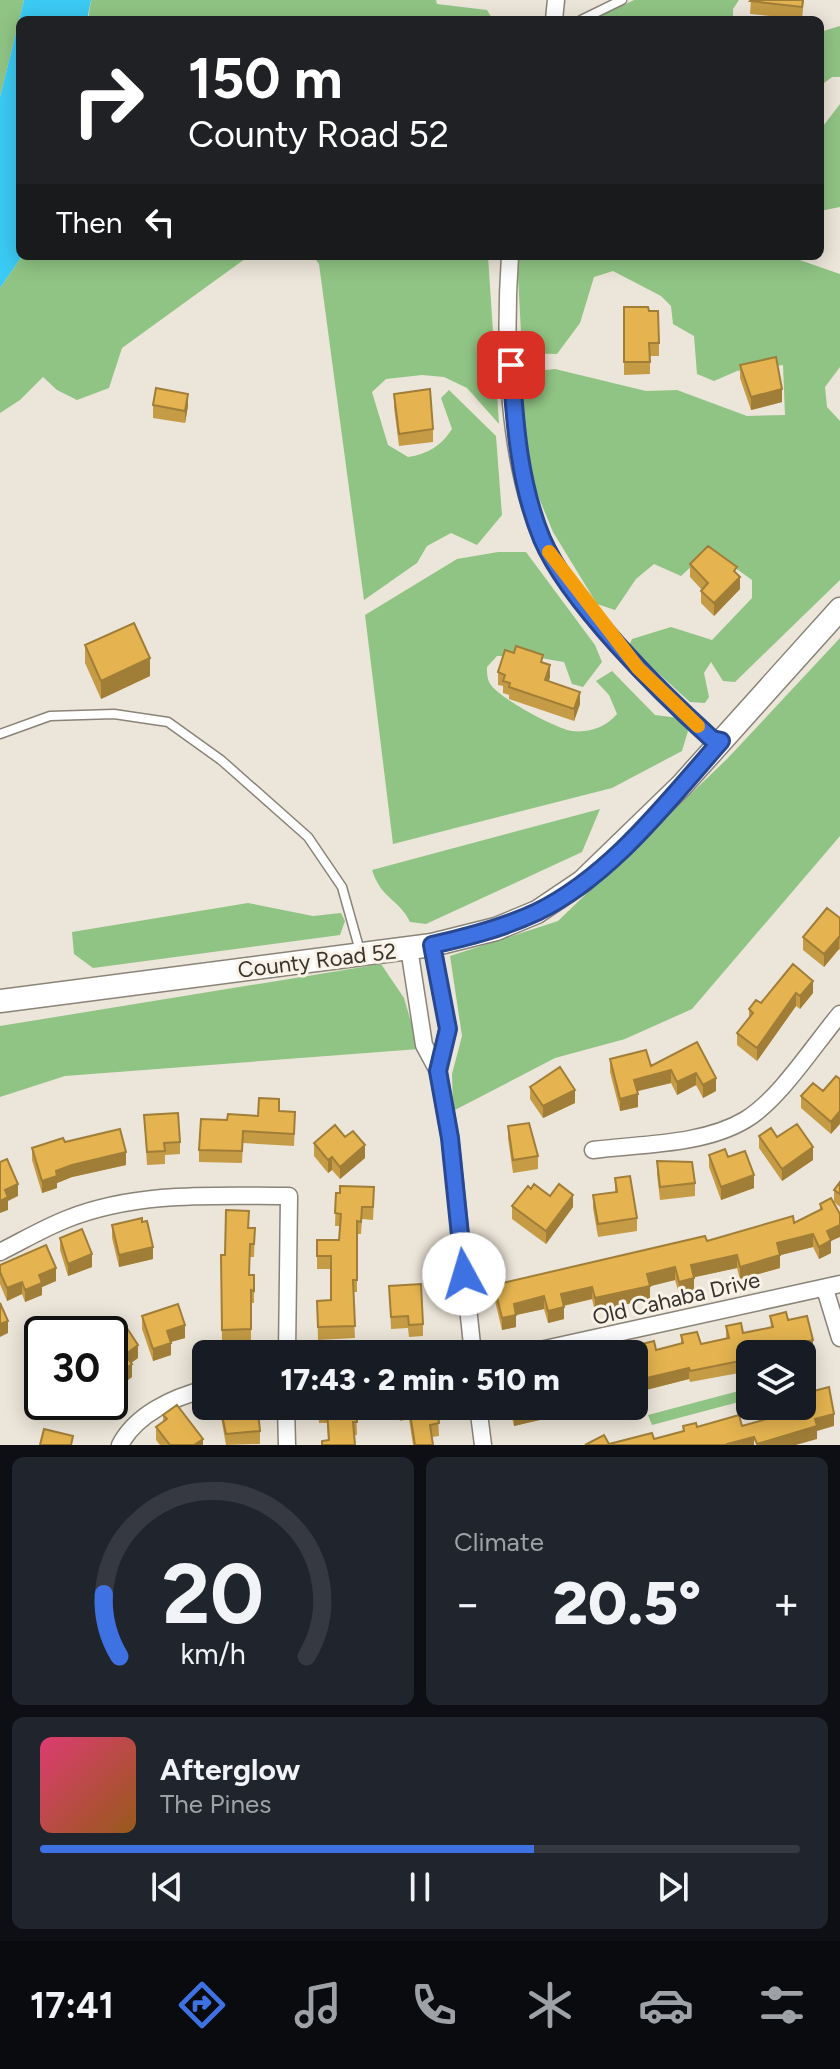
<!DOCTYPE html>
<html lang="en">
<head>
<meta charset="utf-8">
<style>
	:root { --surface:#171b24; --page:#20242c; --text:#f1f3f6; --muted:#9ea1a6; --line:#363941; --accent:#3e71e1 }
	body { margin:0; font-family:Figtree,sans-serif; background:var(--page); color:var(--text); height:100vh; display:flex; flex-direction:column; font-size:30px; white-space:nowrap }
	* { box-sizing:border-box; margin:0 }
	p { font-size:26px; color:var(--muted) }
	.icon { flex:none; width:44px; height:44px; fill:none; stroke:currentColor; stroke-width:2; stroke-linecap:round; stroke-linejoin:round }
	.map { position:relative; height:1445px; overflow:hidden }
	.sheet { display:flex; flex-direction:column; gap:12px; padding:12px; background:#0d0f14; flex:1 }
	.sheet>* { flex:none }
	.hud { position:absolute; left:16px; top:16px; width:808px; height:244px; border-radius:12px; box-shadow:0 4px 20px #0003; background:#202124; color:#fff; overflow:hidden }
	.fabs { position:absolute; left:736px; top:1340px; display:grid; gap:16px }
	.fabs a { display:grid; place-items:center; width:80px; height:80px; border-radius:12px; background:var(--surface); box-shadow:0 4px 20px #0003; font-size:40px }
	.speed { position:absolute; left:24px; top:1316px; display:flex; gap:16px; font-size:40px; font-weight:700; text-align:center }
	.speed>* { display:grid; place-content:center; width:104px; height:104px; border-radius:50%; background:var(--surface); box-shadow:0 4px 20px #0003; line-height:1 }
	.speed .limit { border:4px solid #111; border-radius:12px; background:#fff; color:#111 }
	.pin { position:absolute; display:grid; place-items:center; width:68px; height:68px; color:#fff; margin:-34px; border-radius:16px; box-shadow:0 4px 12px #0006 }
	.me { position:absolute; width:88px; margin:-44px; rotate:354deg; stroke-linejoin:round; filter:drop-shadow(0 0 6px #0008) }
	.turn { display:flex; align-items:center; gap:28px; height:168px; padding:0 40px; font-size:36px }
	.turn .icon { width:104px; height:104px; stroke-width:2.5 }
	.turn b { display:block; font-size:56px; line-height:68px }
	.then { display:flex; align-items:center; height:76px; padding:0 40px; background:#0003; gap:16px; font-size:30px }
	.big { font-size:60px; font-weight:800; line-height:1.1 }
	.sheet .tile { flex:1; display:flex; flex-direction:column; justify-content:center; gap:12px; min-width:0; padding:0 28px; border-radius:12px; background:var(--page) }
	.sheet .dial { align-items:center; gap:0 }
	.dial svg { height:208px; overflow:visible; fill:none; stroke:var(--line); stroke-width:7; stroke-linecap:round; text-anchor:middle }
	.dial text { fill:var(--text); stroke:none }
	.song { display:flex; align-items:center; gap:24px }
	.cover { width:96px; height:96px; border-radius:12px; background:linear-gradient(135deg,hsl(340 70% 55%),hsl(30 70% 35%)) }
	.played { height:8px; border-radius:4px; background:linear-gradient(90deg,var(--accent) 65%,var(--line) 65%) }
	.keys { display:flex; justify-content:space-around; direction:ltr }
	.heat { display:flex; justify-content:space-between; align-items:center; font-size:44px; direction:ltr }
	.sheet .tiles { flex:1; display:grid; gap:12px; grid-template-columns:1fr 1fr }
	.tile:last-child { grid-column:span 2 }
	.trip { position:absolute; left:192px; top:1340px; width:456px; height:80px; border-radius:12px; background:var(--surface); box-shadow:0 4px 20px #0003; font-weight:800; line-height:80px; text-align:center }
	.dock { display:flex; height:128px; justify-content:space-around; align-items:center; background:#090b0e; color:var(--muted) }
	.dock .icon { width:56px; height:56px }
	.dock .selected { color:var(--accent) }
	.dock b { font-size:36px; color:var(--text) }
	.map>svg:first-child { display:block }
	.green { fill:#90c484 }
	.water { fill:#3bcaf3 }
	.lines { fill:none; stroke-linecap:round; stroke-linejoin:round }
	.service-casing { stroke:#8a8378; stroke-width:11 }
	.minor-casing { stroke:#8a8378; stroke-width:19 }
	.secondary-casing { stroke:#8a8378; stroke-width:25 }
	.service { stroke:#fff; stroke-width:8 }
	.minor { stroke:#fff; stroke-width:16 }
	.secondary { stroke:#fff; stroke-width:22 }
	.wall { fill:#c59b45 }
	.shaded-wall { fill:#a07e38 }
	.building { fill:#e5b450; stroke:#a07e38; stroke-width:2 }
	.route-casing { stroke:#284992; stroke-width:20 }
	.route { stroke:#3e71e1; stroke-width:14 }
	.slow { stroke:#f59e0b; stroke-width:14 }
	.labels { text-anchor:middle; stroke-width:6; stroke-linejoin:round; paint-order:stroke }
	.street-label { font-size:22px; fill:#36332e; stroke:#f9f2e6 }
</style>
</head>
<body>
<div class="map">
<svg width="840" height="1445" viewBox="0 0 840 1445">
	<rect width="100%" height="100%" fill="#ece5d9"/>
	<path class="green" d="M0,0H24L0,97Z
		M91,0H436L437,4L487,10L493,20H88Z
		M634,0H739L733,9V20H592Z
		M840,26V77H832L820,86V32Z
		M840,104V207L820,211V130Z
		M22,256H249L122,348L109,388L77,400L57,390L43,377L20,400L0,413V288Z
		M313,256H488L499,424L467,388L444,377L422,375L386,379L372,392L388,445L408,457C428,454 441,446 452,429L441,398L449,390L496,436L502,515L477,545L451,533L427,546L417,563L364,600L319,264Z
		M517,256H673L679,259L680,256H788L840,274V367L825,387L827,407L840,421V580L735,682L723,681L711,662L704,673L709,697L705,703L690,702L682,695L629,646L632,639L671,627L712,640L752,598V580L727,562L705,554L681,576L654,564L636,579L615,610L597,604L553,532L529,474L517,373L555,369L646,391L677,390L747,416L785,415L783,365L737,371L714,381L697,374L694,336L673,324L671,306L661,296L613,271L594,277L580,323L557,354L522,353Z
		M498,552H526L595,645L602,662L583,687L572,684L564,662L529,656H497L487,667C487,673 487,680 491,685C501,699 555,728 572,731C590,733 606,727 617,714L609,695L596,681L612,671L655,715L679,718L688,731L682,751L612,788L393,844L365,615L457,559Z
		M840,638V836L692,1009L625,1039L555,1058L453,1111L452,1074L462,1036L450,956L558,921L727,759Z
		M600,809L582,852L426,924L410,922C399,899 381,899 372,870Z
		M248,903L313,916L341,913L345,921L340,935L93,968L74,954L72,932Z
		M381,964L404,998L419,1049L65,1076L0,1097V1026Z
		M750,1388V1399L652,1425L648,1415Z"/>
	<path class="water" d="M24,0H91L87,20H20L22,256L0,288V97Z"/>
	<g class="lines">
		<g class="service-casing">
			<path id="service" d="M581,20L622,0
				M0,734L50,716L114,714L168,722L221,760L308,837L342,887L360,951"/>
		</g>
		<g class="minor-casing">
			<path id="minor" d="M554,20L556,0
				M510,256C504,343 507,458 542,539C570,603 659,692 712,739L721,741
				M409,948L424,1045L438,1071L448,1029L432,945
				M438,1071L450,1138L473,1354
				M593,1150C641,1144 703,1145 745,1120C779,1100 814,1045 840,1014
				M0,1252C22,1241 44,1228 67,1219C138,1191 214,1196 289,1196L287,1354
				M825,1289L840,1338
				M522,1354L840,1284
				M286,1406L287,1445
				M478,1406L483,1445
				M120,1445C136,1414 174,1397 206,1389"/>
		</g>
		<g class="secondary-casing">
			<path id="secondary" d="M0,1001L432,945L496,929L537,912L583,881L681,786L840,609"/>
		</g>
		<use href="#service" class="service"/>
		<use href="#minor" class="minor"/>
		<use href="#secondary" class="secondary"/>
	</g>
	<path class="wall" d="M751,0H804L802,19L750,14Z
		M624,307L649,311L659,343V356H650V374L624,375Z
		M740,365L782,402L751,410L740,378Z
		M394,394L433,429V442L399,446L394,407Z
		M153,405L188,406L185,423L153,418Z
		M690,564L737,573L740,589L714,616L701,603V591L702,590L690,577Z
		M85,645L150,676L101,699L85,663Z
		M543,663L550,677L549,681L580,704L574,721L509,699V695L503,693V686L498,685V672Z
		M840,918V950L839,949L824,967L803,950V937Z
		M793,964L813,993L800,1009L796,1006L757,1061L737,1045V1033L749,1019V1009L761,1003Z
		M697,1042L716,1091L703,1098L696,1085L677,1095L671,1083L637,1091L638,1107L620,1111L610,1072V1059L651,1066Z
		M840,1079L831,1134L801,1108V1096L823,1091Z
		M530,1087L575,1103L543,1118L530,1099Z
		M279,1111L295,1124L294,1146L243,1143L242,1163L199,1162V1150L227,1120L258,1116Z
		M144,1115L180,1142V1154L165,1155V1164L147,1165Z
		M508,1126L538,1156V1169L513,1173L508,1138Z
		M759,1136L777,1137L813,1160L782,1181L759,1148Z
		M345,1137L365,1158L340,1179L332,1170L328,1173L314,1156V1143Z
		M65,1142L126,1165L72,1177L57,1183V1188L42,1193L32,1160V1148Z
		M709,1155L728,1157L754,1188L721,1200L709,1167Z
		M657,1161L695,1183V1196L660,1200L657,1174Z
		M615,1178L637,1218V1231L598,1237L593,1208V1195L615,1192Z
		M840,1182V1207L834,1202V1190Z
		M531,1189L573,1207L546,1244L512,1219V1206Z
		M336,1193L374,1200L373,1220L362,1219L361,1234H357V1292H353L355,1338L318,1340L317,1301L331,1300V1269H317V1240H339L340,1226H335Z
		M831,1198V1253L819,1259L813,1247L780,1255V1268L740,1279L737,1268L694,1277V1291L679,1294L675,1280L650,1286V1299L595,1311L592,1299L564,1306V1319L548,1323L544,1309L516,1315V1327L502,1330L494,1297V1285L794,1223L820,1210V1204Z
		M112,1225L153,1259L119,1267L112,1238Z
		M249,1228H255L254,1257H250V1275H254V1303H251V1342H222L221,1255H225Z
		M60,1238L92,1267L68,1276L60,1250Z
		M0,1265L56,1281L42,1287V1295L25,1302L22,1294L7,1301L0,1284Z
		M389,1286L423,1324V1336L409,1337L408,1328L391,1329Z
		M142,1316L185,1338L171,1342V1355L153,1361L142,1329Z
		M770,1316L788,1320L813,1351L801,1354H750V1371L690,1382L689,1379L634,1393V1398V1362L639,1361L638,1345L656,1350L681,1344V1335L701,1344L726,1338V1326L743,1333L771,1328Z
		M110,1335L138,1358L131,1363L132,1377L118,1387L110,1376Z
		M60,1402H90L80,1416Z
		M91,1402H106L100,1409Z
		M219,1406H246L247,1414L260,1431V1444L226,1445Z
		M318,1406H356L357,1435L328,1440L327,1423H319Z
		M398,1406H446V1416L438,1417L439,1436L432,1437L433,1445H413L409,1419L400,1421Z
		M509,1406H599L514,1426Z
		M163,1415L203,1445H160L156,1440V1427L163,1422Z"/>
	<path class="shaded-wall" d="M782,389V402L751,410V397Z
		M188,394V406L185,423V411Z
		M740,577V589L714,616V603Z
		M150,658V676L101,699V681Z
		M550,665V677L545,692V680Z
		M580,692V704L574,721V709Z
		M839,937V949L824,967V954Z
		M813,981V993L800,1009V996Z
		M796,993V1006L757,1061V1048Z
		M671,1070V1083L634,1092V1080Z
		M696,1073V1085L677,1095V1082Z
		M716,1078V1091L703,1098V1085Z
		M575,1090V1103L543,1118V1106Z
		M638,1094V1107L620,1111V1099Z
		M840,1111V1124L831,1134V1122Z
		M365,1145V1158L340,1179V1167Z
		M813,1147V1160L782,1181V1169Z
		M126,1152V1165L72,1177L57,1183V1188L42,1193V1181L56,1171L72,1165Z
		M332,1157V1170L328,1173V1160Z
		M754,1175V1188L721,1200V1187Z
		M18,1184V1196L8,1201V1210L0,1213V1201L5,1190Z
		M573,1195V1207L546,1244V1231Z
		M840,1225V1237L831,1241V1253L819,1259V1247L827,1231Z
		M813,1234V1247L777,1256V1243Z
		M153,1247V1259L119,1267V1255Z
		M92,1254V1267L68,1276V1264Z
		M737,1255V1268L691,1278V1265Z
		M780,1255V1268L740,1279V1267Z
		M675,1267V1280L647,1287V1274Z
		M56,1268V1281L42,1287V1295L25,1302V1290L39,1275Z
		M694,1278V1291L679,1294V1282Z
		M22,1282V1294L7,1301V1288Z
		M650,1286V1299L595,1311V1298Z
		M592,1287V1299L561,1306V1294Z
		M544,1296V1309L516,1315V1327L502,1330V1318L514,1304Z
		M564,1307V1319L548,1323V1311Z
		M8,1321V1333L0,1337V1324Z
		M185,1325V1338L167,1343V1331Z
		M813,1340V1351L801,1354H768V1350Z
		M171,1343V1355L153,1361V1349Z
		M138,1345V1358L125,1367V1355Z
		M132,1364V1377L118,1387V1374Z
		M689,1368V1379L634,1393V1398V1381Z
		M81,1402H90L80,1416V1404Z
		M551,1406H599L514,1426V1415Z
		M834,1414V1426L817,1431V1439L796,1445H757L815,1419Z
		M754,1437V1445H727V1444Z
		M203,1439V1445H194Z"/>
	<path class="building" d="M751,0H803L802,7L750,1Z
		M624,307H648L649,311H658L659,343H649L650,362H624Z
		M776,357L782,389L751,397L740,365Z
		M156,388L188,394L185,411L153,405Z
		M430,389L433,429L399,434L394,394Z
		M708,546L737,567L734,571L740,577L714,603L701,591L708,583L690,564Z
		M134,623L150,658L101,681L85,645Z
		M516,646L543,655L541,662L550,665L545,680L580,692L574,709L509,687L510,683L503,681L505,675L498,672L505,650L514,653Z
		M827,908L840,918V938L839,937L824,954L803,937Z
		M793,964L813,981L800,996L796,993L757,1048L737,1033L753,1013L749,1009L756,1000L761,1003Z
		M697,1042L716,1078L703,1085L696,1073L677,1082L671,1070L634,1080L638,1094L620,1099L610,1059L646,1050L651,1066Z
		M560,1067L575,1090L543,1106L530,1087Z
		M836,1076L840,1079V1111L831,1122L801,1096L813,1083L823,1091Z
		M259,1098L279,1099V1111L295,1112L294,1134L243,1131L242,1151L199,1150L201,1119L227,1120L228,1114L258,1116Z
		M178,1113L180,1142L164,1143L165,1151L147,1152L144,1115Z
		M529,1123L538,1156L513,1160L508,1126Z
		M797,1124L813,1147L782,1169L759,1136L771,1128L777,1137Z
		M335,1125L345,1137L353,1131L365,1145L340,1167L332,1157L328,1160L314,1143Z
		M120,1129L126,1152L72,1165L56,1171L57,1176L42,1181L32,1148L63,1138L65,1142Z
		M725,1149L728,1157L745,1151L754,1175L721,1187L709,1155Z
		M7,1159L18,1184L5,1190L8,1197L0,1201V1162Z
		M657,1161L692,1162L695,1183L660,1187Z
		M630,1176L637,1218L598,1224L593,1195L617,1192L615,1178Z
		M840,1182V1194L834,1190Z
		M534,1184L550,1196L559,1184L573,1195L546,1231L512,1206L528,1186L531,1189Z
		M340,1186L374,1187L373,1207H362L361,1222L357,1221V1280H353L355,1326L318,1327L317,1301L331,1300V1256H317V1240H339L341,1214L335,1213L336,1193H340Z
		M831,1198L840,1214V1225L827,1231L831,1240L819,1247L813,1234L777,1243L780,1255L740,1267L737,1255L691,1265L694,1278L679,1282L675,1267L647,1274L650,1286L595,1298L592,1287L561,1294L564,1307L548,1311L544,1296L514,1304L516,1315L502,1318L494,1285L705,1236L707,1241L793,1216L794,1223L822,1209L820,1204Z
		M226,1210L249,1211L248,1228H255L254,1244H250L249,1275H254V1291L251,1290V1329L222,1330L221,1255H225Z
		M142,1218V1222L147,1221L153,1247L119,1255L112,1225Z
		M82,1229L92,1254L68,1264L60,1238Z
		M46,1245L56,1268L39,1275L42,1283L25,1290L22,1282L7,1288L0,1272V1265Z
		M421,1284L423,1324L409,1325L408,1316L391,1317L389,1286Z
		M0,1303L8,1321L0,1324Z
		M178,1304L185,1325L167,1331L171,1343L153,1349L142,1316Z
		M786,1312L788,1320L807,1316L813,1340L768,1350L769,1354H750V1359L690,1371L689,1368L634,1381V1362L642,1360L638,1345L654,1341L656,1350L683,1343L681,1335L697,1332L701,1344L729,1338L726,1326L741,1323L743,1333L773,1327L770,1316Z
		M125,1325L138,1345L125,1355L132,1364L118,1374L110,1364V1335Z
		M612,1350L613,1354H597Z
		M829,1387L834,1414L815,1419L817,1426L757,1444L754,1437L727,1444V1445H585L604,1435L609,1444L652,1433L654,1439L684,1431L683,1426L696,1423L697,1427L739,1415L742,1426L798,1410L797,1406H802V1394Z
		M177,1405L203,1439L194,1445H170L156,1427L167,1419L163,1415Z
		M220,1406H246L247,1414L258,1412L260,1431L226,1434Z
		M319,1406H356L357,1422H353L355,1445H322V1441L329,1440L327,1410L319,1411Z
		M399,1406H437L439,1423L430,1425L433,1445H415L409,1407L400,1408Z
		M512,1406H551L514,1415Z
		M44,1429L73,1436L71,1445H40Z"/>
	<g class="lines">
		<g class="route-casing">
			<path id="route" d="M464,1274L450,1138L438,1071L448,1029L432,945C468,937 503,928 537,912C611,876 668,801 721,741L712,739C660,692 569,602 542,539C519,483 515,424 511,365"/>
		</g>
		<use href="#route" class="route"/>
		<path class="slow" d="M549,552L638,668L698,726"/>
	</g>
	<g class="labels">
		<g class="street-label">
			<text transform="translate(317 960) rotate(-7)" y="8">County Road 52</text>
			<text transform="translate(676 1298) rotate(-13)" y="8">Old Cahaba Drive</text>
		</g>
	</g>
</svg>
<div class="fabs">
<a><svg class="icon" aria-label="layers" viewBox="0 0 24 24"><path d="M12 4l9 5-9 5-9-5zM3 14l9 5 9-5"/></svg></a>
</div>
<div class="speed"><div class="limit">30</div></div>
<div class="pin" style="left:511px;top:365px;background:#d93025"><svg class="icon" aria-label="arrive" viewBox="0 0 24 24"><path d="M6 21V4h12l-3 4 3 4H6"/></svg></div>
<svg class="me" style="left:464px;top:1274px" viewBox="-20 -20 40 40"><circle r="19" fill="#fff"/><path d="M0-13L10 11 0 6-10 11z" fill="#3e71e1"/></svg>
<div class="trip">17:43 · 2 min · 510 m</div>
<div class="hud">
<div class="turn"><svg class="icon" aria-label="right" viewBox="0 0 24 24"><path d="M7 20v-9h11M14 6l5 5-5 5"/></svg><div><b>150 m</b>County Road 52</div></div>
<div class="then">Then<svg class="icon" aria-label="left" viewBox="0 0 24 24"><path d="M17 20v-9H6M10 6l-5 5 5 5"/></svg></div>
</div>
</div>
<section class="sheet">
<div class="tiles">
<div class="tile dial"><svg viewBox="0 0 100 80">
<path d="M14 69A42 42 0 1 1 86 69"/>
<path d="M14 69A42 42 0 0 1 8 45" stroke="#3e71e1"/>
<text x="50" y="56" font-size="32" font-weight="700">20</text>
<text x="50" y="72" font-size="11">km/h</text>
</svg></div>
<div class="tile"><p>Climate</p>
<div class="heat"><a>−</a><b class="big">20.5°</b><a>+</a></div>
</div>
<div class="tile">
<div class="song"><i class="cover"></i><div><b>Afterglow</b><p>The Pines</p></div></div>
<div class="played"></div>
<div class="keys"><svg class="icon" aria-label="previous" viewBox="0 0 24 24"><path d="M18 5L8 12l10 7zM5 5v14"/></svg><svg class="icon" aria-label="pause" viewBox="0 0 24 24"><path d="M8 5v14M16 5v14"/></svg><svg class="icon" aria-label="next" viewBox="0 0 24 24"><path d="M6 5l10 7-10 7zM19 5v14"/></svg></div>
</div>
</div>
</section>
<nav class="dock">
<b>17:41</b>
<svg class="icon selected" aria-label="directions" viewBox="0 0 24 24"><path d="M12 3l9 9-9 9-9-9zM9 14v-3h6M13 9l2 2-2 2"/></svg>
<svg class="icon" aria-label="music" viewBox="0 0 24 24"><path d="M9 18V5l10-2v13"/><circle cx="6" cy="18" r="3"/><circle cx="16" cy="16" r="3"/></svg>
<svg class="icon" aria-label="phone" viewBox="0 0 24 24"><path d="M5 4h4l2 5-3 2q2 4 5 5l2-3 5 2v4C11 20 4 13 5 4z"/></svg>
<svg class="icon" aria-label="climate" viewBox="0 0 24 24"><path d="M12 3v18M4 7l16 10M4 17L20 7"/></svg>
<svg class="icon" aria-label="car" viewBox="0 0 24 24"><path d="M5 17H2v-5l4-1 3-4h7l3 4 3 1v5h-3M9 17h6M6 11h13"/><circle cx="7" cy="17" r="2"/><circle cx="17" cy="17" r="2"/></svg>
<svg class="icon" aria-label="filters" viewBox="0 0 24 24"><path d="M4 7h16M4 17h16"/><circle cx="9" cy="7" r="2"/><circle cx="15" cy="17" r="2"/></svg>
</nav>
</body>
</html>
